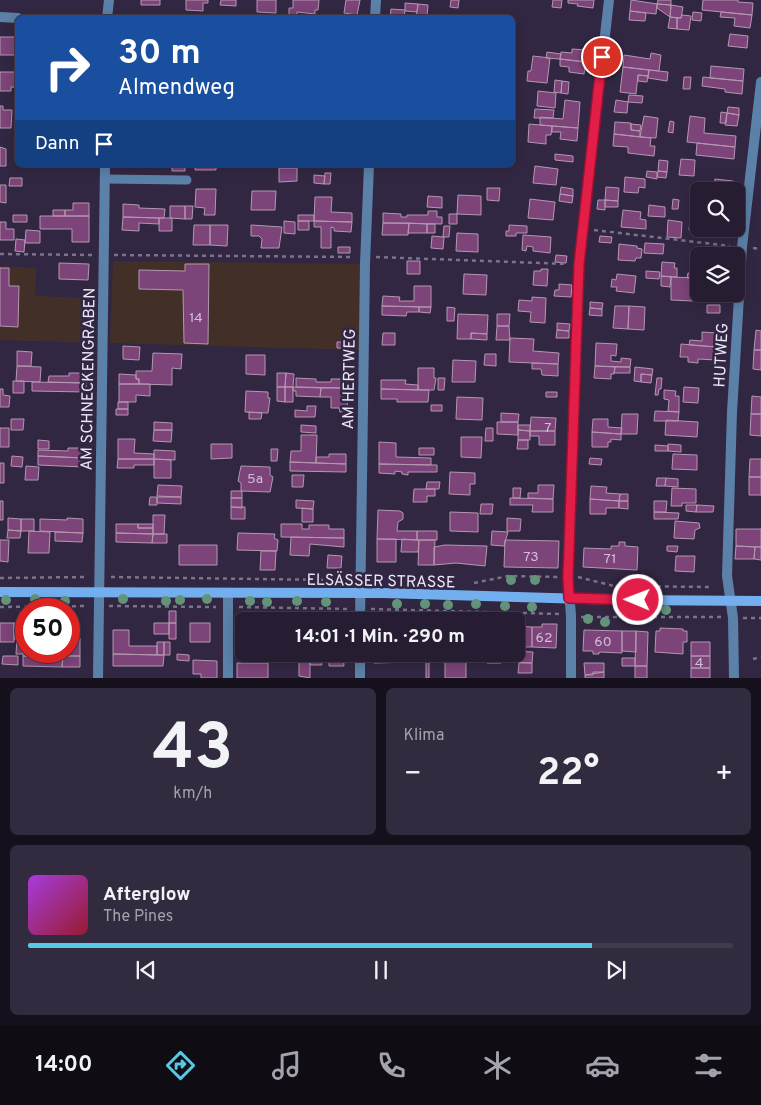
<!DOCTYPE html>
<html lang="de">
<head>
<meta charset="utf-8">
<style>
	:root { --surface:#261d32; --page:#322a3e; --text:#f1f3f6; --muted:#a4a2ac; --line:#423b4d; --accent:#58c9e3 }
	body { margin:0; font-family:Overpass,sans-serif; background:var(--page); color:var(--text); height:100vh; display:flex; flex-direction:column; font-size:19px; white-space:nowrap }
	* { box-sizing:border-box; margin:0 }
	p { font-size:16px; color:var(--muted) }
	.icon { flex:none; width:28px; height:28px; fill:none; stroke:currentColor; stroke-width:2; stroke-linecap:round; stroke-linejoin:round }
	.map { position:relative; height:678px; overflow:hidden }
	.side { display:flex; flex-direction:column; gap:10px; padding:10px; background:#15101c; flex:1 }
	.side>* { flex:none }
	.hud { position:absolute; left:15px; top:15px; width:500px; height:152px; border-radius:8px; box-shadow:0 2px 12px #0003,0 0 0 1px var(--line); background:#1a4fa0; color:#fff; overflow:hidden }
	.controls { position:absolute; left:690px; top:182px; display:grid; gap:10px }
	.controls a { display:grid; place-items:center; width:55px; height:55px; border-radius:8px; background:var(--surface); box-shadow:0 2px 12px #0003,0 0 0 1px var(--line); font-size:25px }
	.speed { position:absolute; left:15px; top:598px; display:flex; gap:10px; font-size:25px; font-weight:700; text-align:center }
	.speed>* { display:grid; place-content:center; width:65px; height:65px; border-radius:50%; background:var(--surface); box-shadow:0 2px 12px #0003,0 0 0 1px var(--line); line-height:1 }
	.speed .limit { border:8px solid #d22; background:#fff; color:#111 }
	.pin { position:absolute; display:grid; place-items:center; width:42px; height:42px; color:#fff; margin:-21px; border:2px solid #fff; border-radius:50%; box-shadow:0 1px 5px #0007 }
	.me { position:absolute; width:55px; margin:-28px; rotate:271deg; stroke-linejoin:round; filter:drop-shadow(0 0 4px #0008) }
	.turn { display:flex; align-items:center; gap:18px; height:105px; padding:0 20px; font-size:22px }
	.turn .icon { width:65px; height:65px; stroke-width:2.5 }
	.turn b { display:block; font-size:35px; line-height:42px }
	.then { display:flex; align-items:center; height:48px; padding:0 20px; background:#0003; gap:10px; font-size:19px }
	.big { font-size:38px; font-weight:700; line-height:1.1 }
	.side .tile { flex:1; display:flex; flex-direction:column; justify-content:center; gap:8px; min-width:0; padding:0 18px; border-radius:8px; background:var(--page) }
	.side .dial { align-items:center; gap:0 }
	.dial b { font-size:65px; line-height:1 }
	.song { display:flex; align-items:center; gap:15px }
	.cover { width:60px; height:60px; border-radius:8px; background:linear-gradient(135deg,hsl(280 70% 55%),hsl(350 70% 35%)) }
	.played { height:5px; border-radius:2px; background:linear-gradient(90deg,var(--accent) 80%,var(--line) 80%) }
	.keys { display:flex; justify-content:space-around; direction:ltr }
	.heat { display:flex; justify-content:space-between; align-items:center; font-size:28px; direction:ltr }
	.side .tiles { flex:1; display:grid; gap:10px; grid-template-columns:1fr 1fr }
	.tile:last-child { grid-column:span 2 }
	.trip { position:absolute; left:235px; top:612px; width:290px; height:50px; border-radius:8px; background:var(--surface); box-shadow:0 2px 12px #0003,0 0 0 1px var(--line); font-weight:700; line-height:50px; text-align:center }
	.menu { display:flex; height:80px; justify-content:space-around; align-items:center; background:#0f0c14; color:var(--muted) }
	.menu .icon { width:35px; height:35px }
	.menu .on { color:var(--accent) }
	.menu b { font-size:22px; color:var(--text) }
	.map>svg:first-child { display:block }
	.education { fill:#423028 }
	.building { fill:#7c4478; stroke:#b497b1 }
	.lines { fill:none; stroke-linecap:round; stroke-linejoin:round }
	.path { stroke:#7c738a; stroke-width:2.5; stroke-dasharray:4 4; stroke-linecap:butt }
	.service { stroke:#5b81a8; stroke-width:9 }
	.minor { stroke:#5b81a8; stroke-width:10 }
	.secondary { stroke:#73afef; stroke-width:10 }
	.tree { fill:#63947a }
	.route-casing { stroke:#92132f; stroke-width:12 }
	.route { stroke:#e11d48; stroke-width:9 }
	.labels { text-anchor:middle; stroke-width:5; stroke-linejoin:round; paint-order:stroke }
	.number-label { font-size:14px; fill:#d1bed8 }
	.street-label { font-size:16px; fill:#ede6f8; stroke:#322742 }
</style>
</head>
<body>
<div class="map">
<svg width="761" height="678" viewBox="0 0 761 678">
	<rect width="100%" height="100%" fill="#322742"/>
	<path class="education" d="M113,261L365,264L364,350L110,343Z
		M0,266L36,268L35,296L95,298L93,343L0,340Z"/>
	<path class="building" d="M141,0H160V5H141Z
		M186,0H208V3H203V11L186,10Z
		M221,0H236V6L220,5Z
		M257,0H276V13L257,12Z
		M293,0H319L318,10H315V14L297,12V18H289V8H293Z
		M346,0H360L357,15L344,13Z
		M451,0H459L458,8L450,7Z
		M553,0H562L561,8L552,7Z
		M568,0H594L593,8L577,6L578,4L568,3Z
		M631,0L657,4L656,14L630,11Z
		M658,0H671V5L657,4Z
		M703,0H738V2L753,3L752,15L702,10Z
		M405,3L418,4L417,12L405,11Z
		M418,4L428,5L427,16L442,18H416Z
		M657,4L671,5L670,17L657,8Z
		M671,5L683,7L681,18L670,17Z
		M391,9L405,10L404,18H390Z
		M630,11L646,13L645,21L629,20Z
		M693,12L702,13L701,21L692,20Z
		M721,12L752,15L750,28L734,26L735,18L720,17Z
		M682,15L691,16L689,30L677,29V18H681Z
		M670,17L677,18V29L668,28Z
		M730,34L748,36L747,48L728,46Z
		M0,37H16L15,55H0Z
		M572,49L587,50L586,62L560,59L561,52L572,53Z
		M547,52L561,54L560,59L546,58Z
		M651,53L661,55L659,71L623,67L624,55L650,59Z
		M533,56L550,58L547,83L527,81L528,71H531Z
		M560,59L586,62L584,74L569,72V67L560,66Z
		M15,65H18V87H11V91H0V72H15Z
		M711,66L744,69L743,81L710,78Z
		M623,67L649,70L648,76L638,75L636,94L620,92Z
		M649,70L668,72L667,81L648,78Z
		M638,75L648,76L647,82L638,81Z
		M684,77H691L690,89H683Z
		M703,77L743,81L742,94L725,92V89L702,86Z
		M555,80L562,81L561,93L554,92Z
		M562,81L569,82L568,94L561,93Z
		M538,91L556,93L555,108L537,106Z
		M629,95L643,96L642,103L628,102Z
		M565,100L580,102L578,128L540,125V117L563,119Z
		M616,100L628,102L627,113L614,112Z
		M0,106H3V110H12L11,128H0Z
		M728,107L739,108V115L727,113Z
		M535,109L554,110L553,118H534Z
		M721,112L727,113L726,123H720Z
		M727,113L739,115L737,126L725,125Z
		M644,116L658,118L656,138L640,137Z
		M690,116L705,118L704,133L736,136L735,147L687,142Z
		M670,121L674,122L673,133L668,132Z
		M615,122L631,123V130L640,131V137L614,134Z
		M529,124L552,126L551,135H546V144L528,142Z
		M631,124L641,125L640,131L631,130Z
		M552,126L578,128L577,141L560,139L561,132H552Z
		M614,134L651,138L650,146H655L654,156L628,153V147L613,146Z
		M697,143L735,147L734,159L696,155Z
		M0,147L6,149V166H0Z
		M555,154L573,156V162L555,160Z
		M681,159L695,160L694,176L679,175Z
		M659,160L668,161L667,172L658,171Z
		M172,165H185V171H172Z
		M195,165H216V170H195Z
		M535,166L558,169L556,185L533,183Z
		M279,168H297V181L279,182Z
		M647,171L657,172V179L646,177Z
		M658,171L667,172L666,178L657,177Z
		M325,173H331L330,184H324Z
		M314,175L325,176L324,184L314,183Z
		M625,177L645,179V188L639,187L638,193L624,192Z
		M10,178H22V186H9Z
		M715,179L733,181L732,187L714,185Z
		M0,185H6V203L0,202Z
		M561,187L573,189V196L560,194Z
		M606,187L619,188L618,201L605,200Z
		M487,188H500L499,201L487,200Z
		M196,189H216L215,215H204L205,208L195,207Z
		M252,191H276L275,210H251Z
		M560,194L573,196L572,203L559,201Z
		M458,195L481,196V215L457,214Z
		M428,196L442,197V208L427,207Z
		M315,197H332L331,212L352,213V222L314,221Z
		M530,199L555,202L553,220L528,218Z
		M673,199L679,200L678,209H672Z
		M598,200H605V210L597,209Z
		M605,200L618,201V207H605Z
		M691,201H699V211L691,210Z
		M73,203H89V216H65V210H73Z
		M123,204L139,205V208L165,209L164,218L123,217Z
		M649,205L665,207V217L648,216Z
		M170,206H185V219L170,218Z
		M185,206H193L192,219H185Z
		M53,210H65V216H53Z
		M623,210L641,212L640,219L646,220V229L621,227Z
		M691,210L699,211V229H705V231L689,230Z
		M428,211H437V217H442V224L383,223V213L401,214V217H407V215H428Z
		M449,214H457V224H449Z
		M13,215H27V222H13Z
		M298,215H314V221H298Z
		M40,216H89V242H72V229H40Z
		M123,217L159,218V224L139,223V231L122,230Z
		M159,218H172V231H159Z
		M668,220L682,222L681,238L667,237Z
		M284,221L295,222V234L284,233Z
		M298,221H309V230H298Z
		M314,221L352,222L351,232L334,231V228L331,227V248H321V227H314Z
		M0,222H6V229H14V240H0Z
		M383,223H409L408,235H382Z
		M409,223L427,224V233H408Z
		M427,224H435V233H427Z
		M194,225H210V245H193Z
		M210,225H228L227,246L210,245Z
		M251,225L282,227L279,248H261L262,239L259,236H251Z
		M509,225L527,226V233H516V236H506V231H509Z
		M444,226H450L449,237H443Z
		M710,229H727L726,237L709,236Z
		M26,230L40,231V243H25Z
		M457,233L478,234V252L456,251Z
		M523,235L551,237L550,253L533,251V247L527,246L526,251L522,250Z
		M432,236L444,237L443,249L431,248Z
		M600,236L612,237L611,243L599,242Z
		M16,239L25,240L24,252L15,251Z
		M645,243L664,244L663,254L644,253Z
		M619,244L637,246V248L642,249L641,258H636L635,261L618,260Z
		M338,247H350V253H338Z
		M556,255L567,256L566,263L555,262Z
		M407,261H420V274H407Z
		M662,262L675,263L674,268H677V277L661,276Z
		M59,263L89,264L88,280L59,279Z
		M185,264H209L208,344L184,343L183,290L139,289V270L185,271Z
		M0,268H9V286H19L18,327L0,326Z
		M541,269H548L547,286L533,285L534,271H541Z
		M646,271L660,272L659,279L646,278Z
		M694,271H699V278H687L688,273H694Z
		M464,274L487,275L486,295L463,294Z
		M617,274L636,276L634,293L616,291L617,287H611L612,279L616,280Z
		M661,276L671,277L670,287L661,286Z
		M671,277L699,278V290H694L693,301L671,300Z
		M559,284L572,285L571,297L554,296L555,290H559Z
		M414,286H431V307L382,306L383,296L400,297L399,301H414Z
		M532,297L546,298L545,323L530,322L531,312L518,311L519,300L532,301Z
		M590,302L603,303L602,309L590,308Z
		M707,305H720V313H707Z
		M382,306L419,307V312H407L406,316L382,315Z
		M615,306H629L628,329L613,328Z
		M629,306L645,307L644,330L628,329Z
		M419,307H431L430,313L419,312Z
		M447,307L455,308L454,321H447Z
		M590,308L602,309V316L589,315Z
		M458,314L488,315L487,334L471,333V339H457Z
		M497,314H510L509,326H497Z
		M557,323L570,324L569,331L557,330Z
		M497,326H509L510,340H496Z
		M557,330L569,331V338H556Z
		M756,330L761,331V350H754Z
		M702,332L718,333L717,347L689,345L690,340L702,341Z
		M383,333H395V345H382Z
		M471,333L487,334V340L471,339Z
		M510,338L534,339L533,351L559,353L558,364L509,362Z
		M337,342H349V348H337Z
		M596,343L617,344L616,356L611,355V361L621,362V358L631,359L630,367L595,366Z
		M681,344L717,347L716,360L698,359V363L688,362V357H680Z
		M123,346L140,347L139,360L123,359Z
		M754,350H761V370L753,369Z
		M17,351L32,352L31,366H17Z
		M153,353L182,354L181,369L172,368V385L139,384V379H136V371H152Z
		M485,354H496V366L484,365Z
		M246,355H265V375L246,374Z
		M453,360L476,361L475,382H452Z
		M532,363L558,364V376L542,375L541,369H532Z
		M17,366L41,367L40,382L16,381Z
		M595,366L615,367L614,374H611V379L594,378Z
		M615,367H630V373H614Z
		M635,367L653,369L652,375L641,374V382L634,381Z
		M418,368H434V378H436L434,390H418Z
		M69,373H86V383L48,382L49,376H69Z
		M277,373H286L285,387H277Z
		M286,373L294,374L293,387H285Z
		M119,374L136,375V379H139V384H119Z
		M641,374L652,375L651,383L641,382Z
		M296,378L316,379V382H331V379H348V388L296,387Z
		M438,378H445L444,390H438Z
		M657,378H662L661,389H659L658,395H655Z
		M381,380H406L405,384L418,385V390L381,389Z
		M13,381H24V393H13Z
		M32,382L86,383V392L32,391Z
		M119,384H150V396L136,395V402H119Z
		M277,387H285V402L277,401Z
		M285,387H293V402H285Z
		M293,387L321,388L320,397L296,396V391H293Z
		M684,387L699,388L698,403L683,402Z
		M321,388H348L347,411L340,412L339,408H331V397H320Z
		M0,389H3V395L10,396L9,407H0Z
		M381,389L429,390L428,402H397V399H381Z
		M664,390L676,391L675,396H679V412L668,411L669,400L664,399Z
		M246,391L268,392V398H270L268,413L245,412Z
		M546,392H557V397H546Z
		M752,396L761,397V414H751Z
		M457,397L483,398L482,420L456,419Z
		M118,402H128V409H118Z
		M431,405H442V411H431Z
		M307,406H316L315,417H295V410L307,411Z
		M116,409H128V415H116Z
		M655,411L679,412L678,421H654Z
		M249,412L262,413L261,419H249Z
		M501,413L519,414L518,422H501Z
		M622,414H638L637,434H621Z
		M751,414H761V436L750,435Z
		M531,417L556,418L555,431H530Z
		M11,419H24L23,430H11Z
		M593,419H608V427L622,428L621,434L592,432Z
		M666,420L698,422L697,437L665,435Z
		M154,422L172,423V430H154Z
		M497,422H518V435L497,434Z
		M301,425L316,426V433L301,432Z
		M518,425H530V431L518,430Z
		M0,428H9V447H0Z
		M486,428H493V441H485Z
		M154,430H172L171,442L153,441Z
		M518,430L530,431V440H518Z
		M530,431H555V445H539V436H530Z
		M592,432L621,434V440L611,439V442H608V447H592Z
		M301,435H317L316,463L290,462L291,451H301Z
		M461,437H482L481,458L461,457Z
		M118,439H135L134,453L154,454V459H118Z
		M38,440L49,441V449H38Z
		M518,440H528V449H517Z
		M379,442L396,443V457L431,458V465L379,464Z
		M211,444H232V458L211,459Z
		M668,444L681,445V452L668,451Z
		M655,445L668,446V451H655Z
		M68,448H85L84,458L38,456V450L68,451Z
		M419,448H434V455H419Z
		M271,449H278L277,461H271Z
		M154,450L175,451V460L154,459Z
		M329,454H346V464L316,463V457H329Z
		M673,454L697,455V470L672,469Z
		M12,456L23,457L22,467L11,466Z
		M38,456L84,458V467L38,465Z
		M590,458L602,459L601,465L589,464Z
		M118,459H154V465H134V468H117Z
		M154,459L171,460V478H154Z
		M750,459H761V477H749Z
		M290,462L346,464V472L290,471Z
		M0,463H4V483H0Z
		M379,464L437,465V472H408V475L402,474V472L395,471V474L379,473Z
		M26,466L39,467L38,480H25Z
		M241,466L270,467V475L273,477L270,492L241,491V483L238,481Z
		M450,472L475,473V484H470V495L449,494Z
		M292,475H304L303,487H292Z
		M749,477H761V495H749Z
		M657,478H666L665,486H656Z
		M666,478L678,479V487L665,486Z
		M427,482H440L439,489H426Z
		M158,485L182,486L181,497L157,496Z
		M538,485H554L553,499L528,498V493H538Z
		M591,486L607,487L606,493L620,494L619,501L590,499Z
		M513,488H521L520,498H513Z
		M672,488L696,489V503H682V506H671Z
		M414,489H435V496H427V502H413Z
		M231,491H242V498H231Z
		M620,494H628V501H619Z
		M150,497H157V505H149Z
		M157,497H181V504L157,503Z
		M231,498H242V508L231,507Z
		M510,498L553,499V512H532L533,505H510Z
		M590,499L619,501V508H606V514H590Z
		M296,500L314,501L313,509L296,508Z
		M0,501H3V520H0Z
		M619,501H628V509L619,508Z
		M654,501H667L666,512H654Z
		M481,504H493L492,514H480Z
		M686,505H697L696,512L686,511Z
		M697,505L714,506L713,512H696Z
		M231,507H245V519H231Z
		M302,508L313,509V522H302Z
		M378,510L400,511L403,513V519L398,522L397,531H417V540L377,539Z
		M450,512L478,513V532L450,531Z
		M654,512L679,513L678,519H654Z
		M153,515H165L164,534H153Z
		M8,518L21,519V531L8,530Z
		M67,518L83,519V533L40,531V519L67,520Z
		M507,518L521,519L520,531H507Z
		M21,519H34V531H21Z
		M675,521L699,523L700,528L695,530L694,539L674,538Z
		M116,524H138V528H153V534L116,533Z
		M138,524H153V528H138Z
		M281,524H302V529H309V525H329V529H344V538L281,537Z
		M736,529H761V547L736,546Z
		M8,530L21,531L20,538H7Z
		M29,531L50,532L49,553H28Z
		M417,531H437V540H417Z
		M492,531L508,532L504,546L491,545Z
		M55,532L83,533L82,542L55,541Z
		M116,533L153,534L152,543L116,542Z
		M238,533L275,534L274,538L278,540L277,551L237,550Z
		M153,534H167V543H152Z
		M291,537L344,538V547L310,544L309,556L290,555Z
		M377,539H396V562H377Z
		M402,539L419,540L418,552H401Z
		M0,540H9L8,562L0,561Z
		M419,540H435L434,565H418Z
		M505,540L559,541L558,568L504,567Z
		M619,542H625V546L638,547L637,570L583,567L584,548L611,549V546H619Z
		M179,545H217V565H179Z
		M445,545L487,546L485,566L456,563L434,565V547Z
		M667,546H678L677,552L667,551Z
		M736,546L755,547L754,559H735Z
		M755,547H761V560L754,559Z
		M261,551H276L275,570H260Z
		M328,555L342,556L341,568H327Z
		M676,556H695L694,572L675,571Z
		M169,611H176V623H169Z
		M0,623H14V642H0Z
		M14,623H26V651H56V656H23V639H14Z
		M154,623H169V634H154Z
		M169,623H176V639H169Z
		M190,623H210V642H190Z
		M542,624H557L556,648L532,647V627H542Z
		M516,626L532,627V647H516Z
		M660,628L683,629V631H687V642H683V654L655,652L656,631H660Z
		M113,630H129V646H157V655L113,654Z
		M584,630L622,631V653L599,652V654H593V651H583Z
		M622,631H636V652L622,651Z
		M636,631L648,632L647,666H635Z
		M70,638H80V656H56V651H69Z
		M17,639H23V654H16Z
		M157,642H164V655H157Z
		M164,642H170V655H164Z
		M691,642H710V656H691Z
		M244,645V654L256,655H235V646Z
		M516,651L533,652L532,663L515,662Z
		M113,654L164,655L163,666H113Z
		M177,654L189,655V661L177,660Z
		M343,654L344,666H329V661H321L322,665H310V655Z
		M374,654H426V659H412V662L374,663Z
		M426,654H429V678H426Z
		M487,654H501V663H487Z
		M299,655H310V678L299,676Z
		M3,656H18V665L2,664Z
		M23,656H63L62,667L23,666Z
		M63,656H80V667H62Z
		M691,656H710V668H691Z
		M622,658H635V666H622Z
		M193,660L217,661V678H201V674H193Z
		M445,662H466V678H445Z
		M237,663H268V678H237Z
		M519,663H532V673H518Z
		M584,663H604V672L585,675Z
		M635,666H647V678H635Z
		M691,668H710V678H691Z
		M593,672H604V678H585V675H593Z"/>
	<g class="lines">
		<path class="path" d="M594,230L730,246
			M753,248L761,249
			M0,254L93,255
			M114,255L353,257
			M376,257L568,264
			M111,577L331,580
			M578,577L614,586L711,587
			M0,578L88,577
			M474,583L508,576L558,577
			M109,606L216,607
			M0,607L88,606
			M239,607L348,609
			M371,609L561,614
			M581,617H723
			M743,618H761
			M753,659L761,657"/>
		<path class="service" d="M105,179L187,180"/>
		<path class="minor" d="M0,17L18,18
			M107,18L109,0
			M375,18L376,0
			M228,593V678
			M360,621L365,264L369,165
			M360,654V678
			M98,678L105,165
			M571,678V616L568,577L579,264L609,0
			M734,678L733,618L727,576L732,412L742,247L761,82"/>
		<path class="secondary" d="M0,592L383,593L621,600L761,601"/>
	</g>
	<g class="tree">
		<circle cx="511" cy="580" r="5"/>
		<circle cx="535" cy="580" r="5"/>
		<circle cx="35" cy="599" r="5"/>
		<circle cx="123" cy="599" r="5"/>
		<circle cx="207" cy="599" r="5"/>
		<circle cx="6" cy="600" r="5"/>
		<circle cx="180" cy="600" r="5"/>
		<circle cx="65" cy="601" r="5"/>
		<circle cx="166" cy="601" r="5"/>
		<circle cx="250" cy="601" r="5"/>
		<circle cx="297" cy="601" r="5"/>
		<circle cx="267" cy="602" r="5"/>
		<circle cx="326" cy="602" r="5"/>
		<circle cx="397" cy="604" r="5"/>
		<circle cx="425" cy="604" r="5"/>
		<circle cx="476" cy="604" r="5"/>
		<circle cx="448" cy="605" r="5"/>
		<circle cx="505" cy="606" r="5"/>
		<circle cx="532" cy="607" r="5"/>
		<circle cx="666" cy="610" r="5"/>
		<circle cx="588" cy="619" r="5"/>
		<circle cx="605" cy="622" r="5"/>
	</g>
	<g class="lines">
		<g class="route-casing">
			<path id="route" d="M602,57L579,264L568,577L569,598L638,600"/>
		</g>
		<use href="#route" class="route"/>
	</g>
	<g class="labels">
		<g class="number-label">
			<text x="196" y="322">14</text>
			<text x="548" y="432">7</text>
			<text x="255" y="483">5a</text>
			<text x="531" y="561">73</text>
			<text x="610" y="563">71</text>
			<text x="544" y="642">62</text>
			<text x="603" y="646">60</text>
			<text x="699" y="667">4</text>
		</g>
		<g class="street-label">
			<text transform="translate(720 355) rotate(-87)" y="6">HUTWEG</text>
			<text transform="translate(87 379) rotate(-89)" y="6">AM SCHNECKENGRABEN</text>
			<text transform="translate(348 379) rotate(-89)" y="6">AM HERTWEG</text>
			<text transform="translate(381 580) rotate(1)" y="6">ELSÄSSER STRASSE</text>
		</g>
	</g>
</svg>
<div class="controls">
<a><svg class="icon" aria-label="search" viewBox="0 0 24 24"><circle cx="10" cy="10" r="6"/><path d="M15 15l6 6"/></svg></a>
<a><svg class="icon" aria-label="layers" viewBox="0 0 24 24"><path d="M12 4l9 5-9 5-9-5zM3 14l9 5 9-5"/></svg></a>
</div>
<div class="speed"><div class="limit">50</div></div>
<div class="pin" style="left:602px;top:57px;background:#d93025"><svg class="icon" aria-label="arrive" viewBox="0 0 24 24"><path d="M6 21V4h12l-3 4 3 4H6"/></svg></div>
<svg class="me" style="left:638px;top:600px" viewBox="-20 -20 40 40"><circle r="17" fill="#e11d48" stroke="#fff" stroke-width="3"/><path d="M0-11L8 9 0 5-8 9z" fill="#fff"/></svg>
<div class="trip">14:01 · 1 Min. · 290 m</div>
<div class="hud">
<div class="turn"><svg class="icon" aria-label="right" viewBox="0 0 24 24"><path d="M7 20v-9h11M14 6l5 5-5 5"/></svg><div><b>30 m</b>Almendweg</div></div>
<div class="then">Dann<svg class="icon" aria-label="arrive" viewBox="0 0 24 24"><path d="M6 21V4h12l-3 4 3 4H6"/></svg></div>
</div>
</div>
<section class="side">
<div class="tiles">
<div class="tile dial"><b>43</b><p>km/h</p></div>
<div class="tile"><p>Klima</p>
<div class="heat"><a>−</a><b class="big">22°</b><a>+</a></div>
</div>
<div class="tile">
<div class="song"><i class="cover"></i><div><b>Afterglow</b><p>The Pines</p></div></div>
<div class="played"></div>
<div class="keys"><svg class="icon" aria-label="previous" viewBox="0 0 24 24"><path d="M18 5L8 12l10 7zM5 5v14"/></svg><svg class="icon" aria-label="pause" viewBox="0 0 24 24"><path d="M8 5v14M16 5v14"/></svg><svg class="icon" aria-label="next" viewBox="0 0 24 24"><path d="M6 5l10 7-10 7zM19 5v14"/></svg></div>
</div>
</div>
</section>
<nav class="menu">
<b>14:00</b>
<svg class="icon on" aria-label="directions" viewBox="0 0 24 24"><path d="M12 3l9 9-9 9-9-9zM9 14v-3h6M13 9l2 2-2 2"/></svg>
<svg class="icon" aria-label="music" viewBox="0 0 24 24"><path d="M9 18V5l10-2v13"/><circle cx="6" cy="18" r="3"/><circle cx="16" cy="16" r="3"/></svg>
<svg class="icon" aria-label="phone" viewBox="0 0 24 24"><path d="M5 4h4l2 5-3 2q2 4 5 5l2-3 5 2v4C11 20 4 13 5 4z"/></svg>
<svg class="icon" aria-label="climate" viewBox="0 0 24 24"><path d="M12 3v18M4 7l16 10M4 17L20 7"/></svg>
<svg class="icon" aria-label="car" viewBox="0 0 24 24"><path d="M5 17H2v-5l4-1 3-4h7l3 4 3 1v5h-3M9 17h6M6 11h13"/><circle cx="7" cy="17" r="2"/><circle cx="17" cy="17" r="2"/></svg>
<svg class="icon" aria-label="filters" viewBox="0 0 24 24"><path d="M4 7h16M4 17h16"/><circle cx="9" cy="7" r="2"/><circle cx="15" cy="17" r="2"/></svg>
</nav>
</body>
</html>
